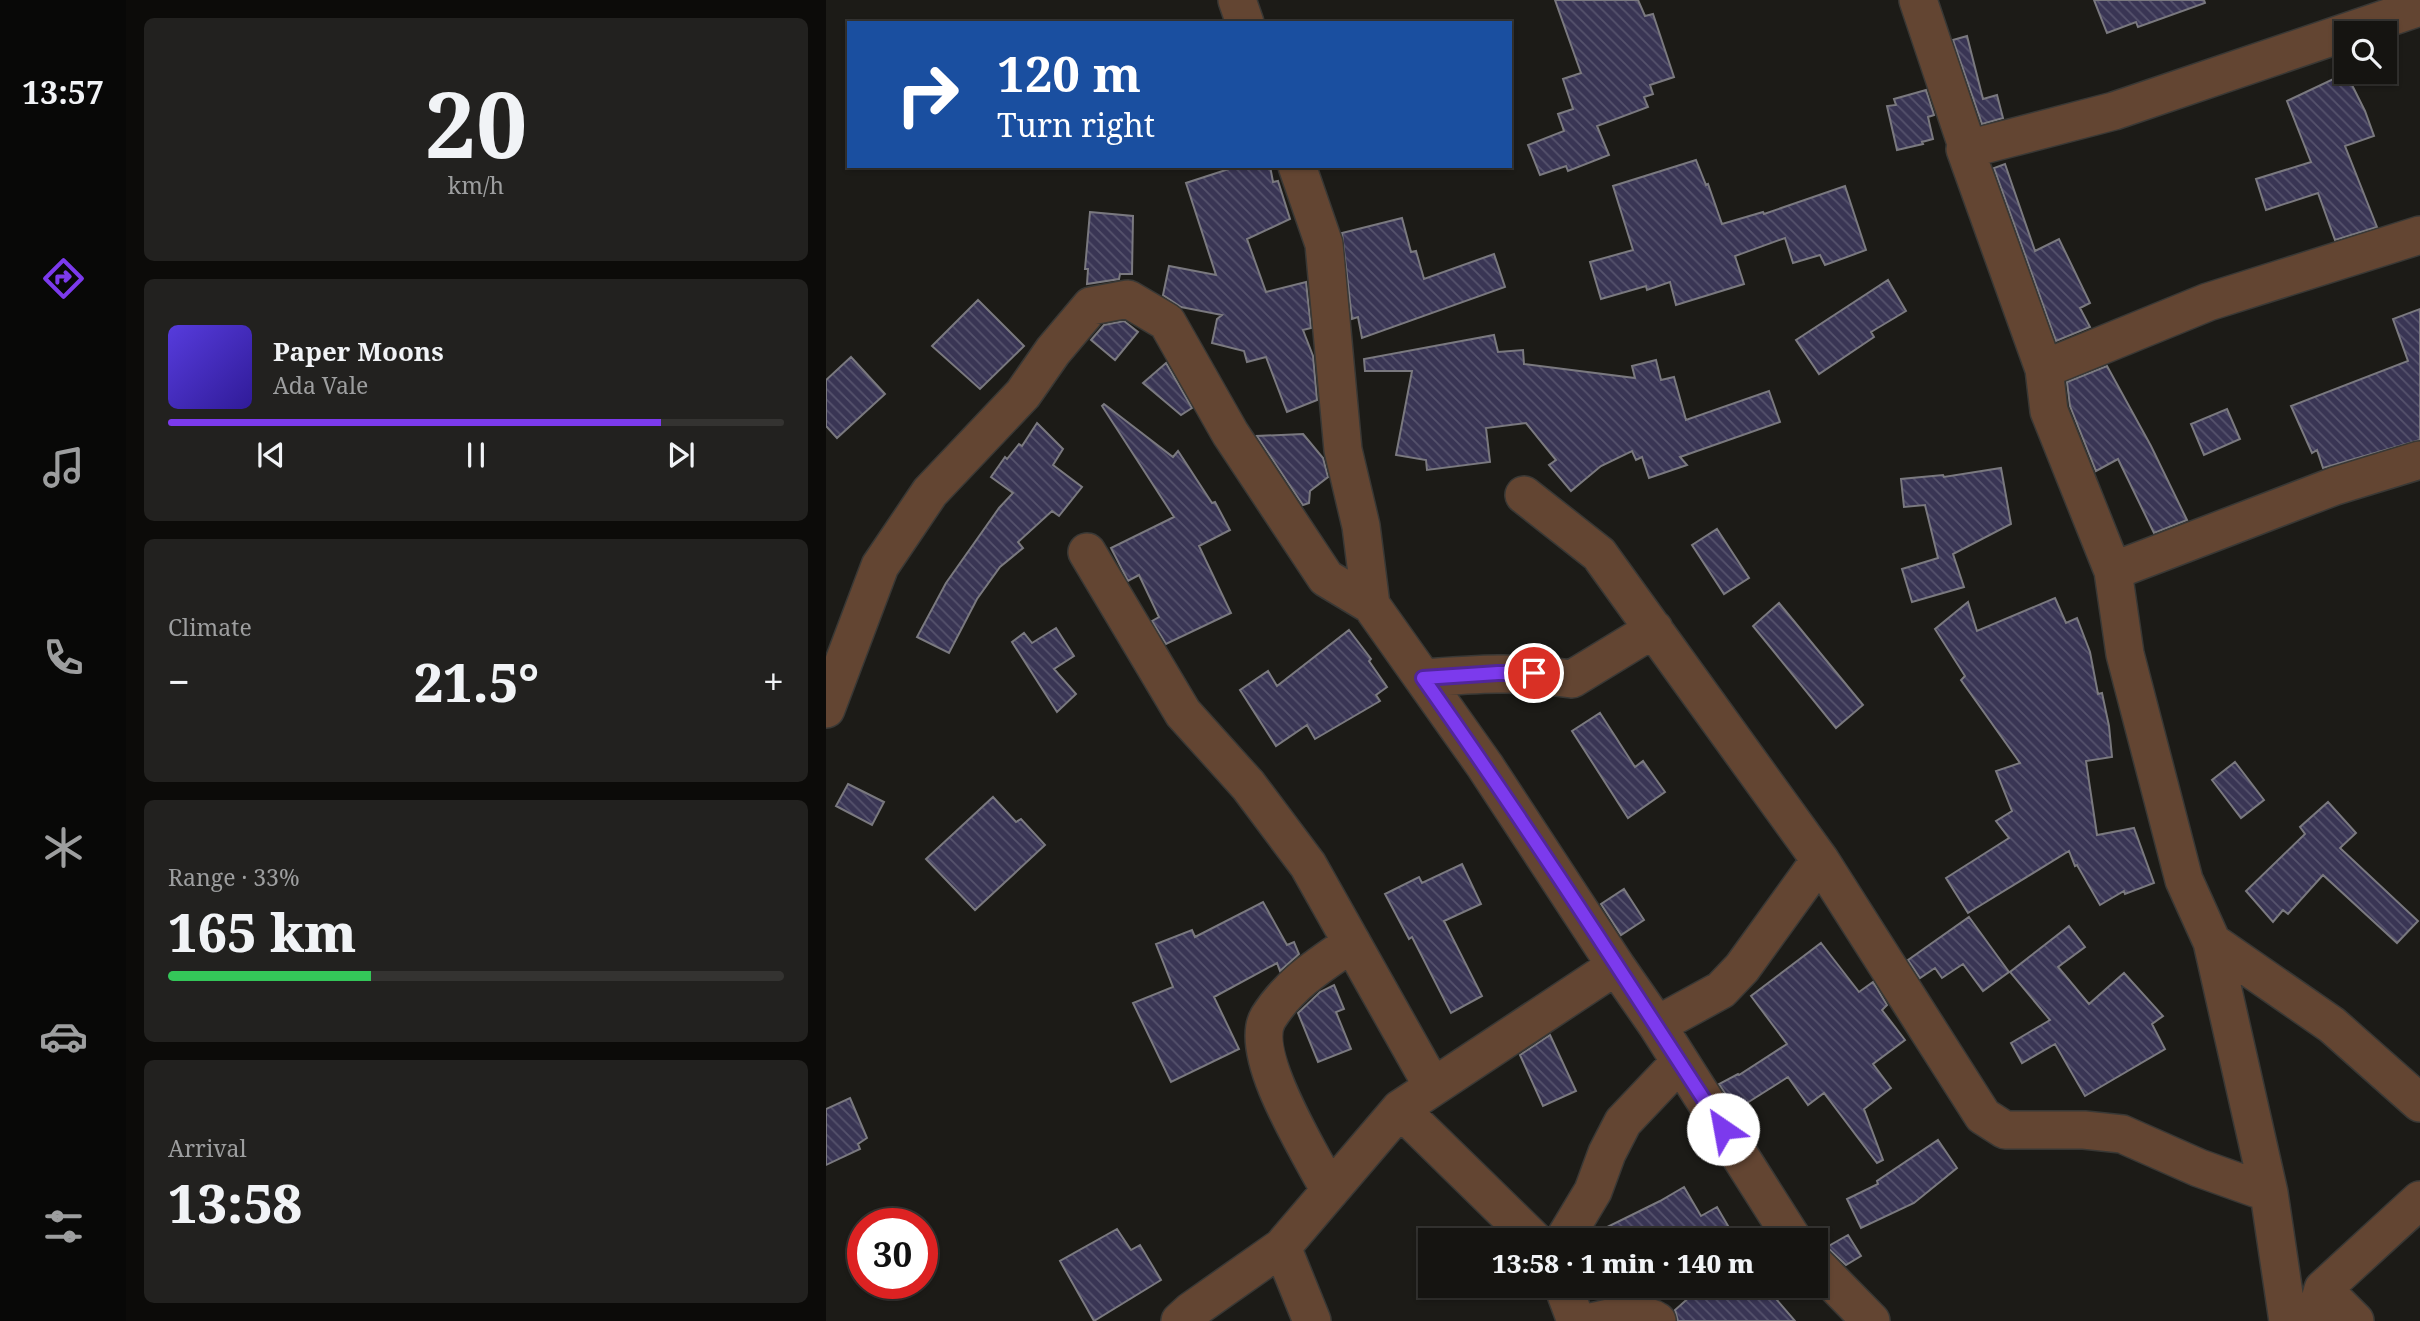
<!DOCTYPE html>
<html lang="en">
<head>
<meta charset="utf-8">
<style>
	:root { --surface:#151411; --page:#22211f; --text:#f1f3f6; --muted:#9d9e9f; --line:#343331; --accent:#7c3aed }
	body { margin:0; font-family:"Noto Serif",serif; background:var(--page); color:var(--text); height:100vh; display:flex; flex-direction:column; font-size:26px; white-space:nowrap }
	* { box-sizing:border-box; margin:0 }
	p { font-size:23px; color:var(--muted) }
	.icon { flex:none; width:38px; height:38px; fill:none; stroke:currentColor; stroke-width:2; stroke-linecap:round; stroke-linejoin:round }
	.map { position:relative; flex:1; overflow:hidden }
	.details { display:flex; flex-direction:column; gap:18px; padding:18px; background:#0c0b09; width:700px }
	.details>* { flex:none }
	.top-card { position:absolute; left:21px; top:21px; width:665px; height:147px; border-radius:0px; box-shadow:0 2px 5px #0004,0 0 0 2px var(--line); background:#1a4fa0; color:#fff; overflow:hidden }
	.tools { position:absolute; left:1508px; top:21px; display:grid; gap:14px }
	.tools a { display:grid; place-items:center; width:63px; height:63px; border-radius:0px; background:var(--surface); box-shadow:0 2px 5px #0004,0 0 0 2px var(--line); font-size:35px }
	.speed { position:absolute; left:21px; top:1208px; display:flex; gap:14px; font-size:35px; font-weight:700; text-align:center }
	.speed>* { display:grid; place-content:center; width:91px; height:91px; border-radius:50%; background:var(--surface); box-shadow:0 2px 5px #0004,0 0 0 2px var(--line); line-height:1 }
	.speed .limit { border:10px solid #d22; background:#fff; color:#111 }
	.pin { position:absolute; display:grid; place-items:center; width:60px; height:60px; color:#fff; margin:-30px; border:4px solid #fff; border-radius:50%; box-shadow:0 2px 7px #0007 }
	.me { position:absolute; width:77px; margin:-38px; rotate:327deg; stroke-linejoin:round; filter:drop-shadow(0 0 5px #0008) }
	.turn { display:flex; align-items:center; gap:24px; height:147px; padding:0 35px; font-size:32px }
	.turn .icon { width:91px; height:91px; stroke-width:2.5 }
	.turn b { display:block; font-size:49px; line-height:60px }
	.big { font-size:52px; font-weight:800; line-height:1.1 }
	.details .card { flex:1; display:flex; flex-direction:column; justify-content:center; gap:10px; min-width:0; padding:0 24px; border-radius:10px; background:var(--page) }
	.details .dial { align-items:center; gap:0 }
	.dial b { font-size:91px; line-height:1 }
	.song { display:flex; align-items:center; gap:21px }
	.cover { width:84px; height:84px; border-radius:10px; background:linear-gradient(135deg,hsl(250 70% 55%),hsl(250 70% 35%)) }
	.played { height:7px; border-radius:4px; background:linear-gradient(90deg,var(--accent) 80%,var(--line) 80%) }
	.keys { display:flex; justify-content:space-around; direction:ltr }
	.heat { display:flex; justify-content:space-between; align-items:center; font-size:38px; direction:ltr }
	.charge { height:10px; border-radius:5px; background:linear-gradient(90deg,#34c759 33%,var(--line) 0) }
	.trip { position:absolute; left:592px; top:1228px; width:410px; height:70px; border-radius:0px; background:var(--surface); box-shadow:0 2px 5px #0004,0 0 0 2px var(--line); font-weight:800; line-height:70px; text-align:center }
	main { display:flex; flex:1; min-height:0 }
	.tab-bar { display:flex; flex-direction:column; width:126px; justify-content:space-around; align-items:center; background:#080807; color:var(--muted) }
	.tab-bar .icon { width:49px; height:49px }
	.tab-bar .on { color:var(--accent) }
	.tab-bar b { font-size:32px; color:var(--text) }
	.map>svg:first-child { display:block }
	.building { fill:url(#building-back-hatch); stroke:#7a797f; stroke-width:2 }
	.lines { fill:none; stroke-linecap:round; stroke-linejoin:round }
	.minor-casing { stroke:#393835; stroke-width:40 }
	.minor { stroke:#634532; stroke-width:37 }
	.route-casing { stroke:#51269a; stroke-width:18 }
	.route { stroke:#7c3aed; stroke-width:12 }
</style>
</head>
<body>
<main>
<nav class="tab-bar">
<b>13:57</b>
<svg class="icon on" aria-label="directions" viewBox="0 0 24 24"><path d="M12 3l9 9-9 9-9-9zM9 14v-3h6M13 9l2 2-2 2"/></svg>
<svg class="icon" aria-label="music" viewBox="0 0 24 24"><path d="M9 18V5l10-2v13"/><circle cx="6" cy="18" r="3"/><circle cx="16" cy="16" r="3"/></svg>
<svg class="icon" aria-label="phone" viewBox="0 0 24 24"><path d="M5 4h4l2 5-3 2q2 4 5 5l2-3 5 2v4C11 20 4 13 5 4z"/></svg>
<svg class="icon" aria-label="climate" viewBox="0 0 24 24"><path d="M12 3v18M4 7l16 10M4 17L20 7"/></svg>
<svg class="icon" aria-label="car" viewBox="0 0 24 24"><path d="M5 17H2v-5l4-1 3-4h7l3 4 3 1v5h-3M9 17h6M6 11h13"/><circle cx="7" cy="17" r="2"/><circle cx="17" cy="17" r="2"/></svg>
<svg class="icon" aria-label="filters" viewBox="0 0 24 24"><path d="M4 7h16M4 17h16"/><circle cx="9" cy="7" r="2"/><circle cx="15" cy="17" r="2"/></svg>
</nav>
<section class="details">
<div class="card dial"><b>20</b><p>km/h</p></div>
<div class="card">
<div class="song"><i class="cover"></i><div><b>Paper Moons</b><p>Ada Vale</p></div></div>
<div class="played"></div>
<div class="keys"><svg class="icon" aria-label="previous" viewBox="0 0 24 24"><path d="M18 5L8 12l10 7zM5 5v14"/></svg><svg class="icon" aria-label="pause" viewBox="0 0 24 24"><path d="M8 5v14M16 5v14"/></svg><svg class="icon" aria-label="next" viewBox="0 0 24 24"><path d="M6 5l10 7-10 7zM19 5v14"/></svg></div>
</div>
<div class="card"><p>Climate</p>
<div class="heat"><a>−</a><b class="big">21.5°</b><a>+</a></div>
</div>
<div class="card"><p>Range · 33%</p><b class="big">165 km</b><div class="charge"></div></div>
<div class="card"><p>Arrival</p><b class="big">13:58</b></div>
</section>
<div class="map">
<svg width="1594" height="1321" viewBox="0 0 1594 1321">
	<defs>
		<pattern id="building-back-hatch" width="6" height="6" patternUnits="userSpaceOnUse" patternTransform="scale(1.75)"><rect width="6" height="6" fill="#393554"/><path d="M-1 5l2 2M0 0l6 6M5-1l2 2" fill="none" stroke="#56536d"/></pattern>
	</defs>
	<rect width="100%" height="100%" fill="#1c1b17"/>
	<path class="building" d="M729,0H812L819,16L827,14L848,77L824,85L827,94L818,97L822,107L771,126L783,155L742,171L740,166L714,175L702,145L738,131L732,114L747,109L737,79L755,73Z
		M1268,0H1378L1379,3L1312,27L1310,22L1281,33Z
		M1141,36L1157,99L1171,95L1177,118L1156,124L1127,40Z
		M1520,73L1539,111L1548,136L1519,146L1551,227L1509,240L1492,193L1440,210L1430,179L1485,162L1461,101Z
		M1100,90L1108,115L1102,117L1107,139L1096,142L1097,144L1071,150L1061,106L1070,105L1068,99Z
		M870,160L880,185L882,184L896,224L937,212L938,214L1019,186L1040,250L999,265L994,255L967,263L959,238L909,256L918,284L850,305L844,282L821,290L820,286L775,299L764,262L807,250L787,186Z
		M1179,164L1209,251L1233,239L1264,303L1254,308L1264,327L1230,341L1168,168Z
		M412,166H444L447,182L452,181L464,219L421,239L440,292L480,282L485,328L477,330L487,356L491,400L461,412L440,357L421,362L418,351L386,343L391,319L396,315L355,307L337,295L343,266L390,275L360,183Z
		M264,212L307,216L306,274H294L293,279L261,284L262,269H259Z
		M576,218L585,252L590,251L598,279L668,254L679,287L536,338L532,317L526,319L516,233Z
		M1062,280L1080,311L1045,332L1048,337L993,374L970,340Z
		M152,300L198,346L154,389L106,346Z
		M1594,309V440L1497,468L1491,450L1486,453L1465,406L1582,361L1567,319Z
		M298,321L312,332L289,360L265,340L278,325Z
		M668,335L672,352L697,350L698,364L809,378L806,366L830,360L835,380L848,377L860,420L943,391L954,422L854,457L861,465L823,478L816,457L810,460L806,451L775,466L745,491L723,465L730,460L700,423L660,428L664,462L601,470L600,460L570,455L586,371H539L538,359Z
		M25,357L59,394L11,438L0,426V380Z
		M340,363L366,408L355,415L317,383Z
		M1281,366L1325,446L1361,520L1328,533L1292,459L1270,471L1244,406L1241,382Z
		M278,404L347,457L352,451L386,503L389,502L404,530L373,546L405,613L340,644L326,621L333,617L313,575L302,581L285,548L348,517L276,406Z
		M1401,409L1414,439L1378,455L1365,424Z
		M211,423L237,449L227,465L256,487L233,516L226,511L192,542L197,548L174,567L151,599L123,653L91,637L120,583L173,508L187,493L165,477L179,457L181,459L193,444L196,446Z
		M477,434L497,458L502,477L484,491L483,503L477,505L431,436Z
		M1175,468L1185,524L1127,554L1138,587L1086,602L1076,569L1112,558L1099,505L1078,507L1075,479L1117,475L1118,477Z
		M891,529L923,578L898,594L866,545Z
		M1229,598L1240,623L1251,618L1264,652L1272,694L1276,693L1283,726L1286,757L1260,761L1271,835L1308,828L1328,883L1299,894L1298,891L1274,905L1251,865L1249,866L1243,851L1142,913L1120,878L1183,838L1170,821L1186,811L1170,771L1194,763L1135,680L1139,676L1109,629L1142,602L1151,631Z
		M953,603L1037,705L1010,728L927,626Z
		M230,628L248,656L228,669L250,694L231,712L186,642L198,633L206,643Z
		M523,630L545,659L543,661L561,687L550,695L554,701L489,739L481,725L450,746L414,690L442,671L451,686Z
		M774,713L809,767L817,761L839,792L802,818L746,731Z
		M1409,762L1438,800L1415,818L1386,780Z
		M22,784L58,802L46,825L10,806Z
		M167,797L190,822L195,819L219,845L149,910L100,859Z
		M1502,802L1530,833L1514,848L1592,921L1571,943L1497,875L1462,914L1457,910L1447,922L1420,891L1479,834L1474,827Z
		M636,864L655,904L618,921L656,996L625,1013L586,937L583,939L559,894L593,877L596,883Z
		M798,889L818,920L795,935L775,904Z
		M437,902L461,945L468,942L473,954L454,971L451,963L388,997L413,1049L345,1082L307,1003L347,987L330,944L366,930L369,937Z
		M1143,917L1183,972L1157,991L1137,964L1116,978L1109,968L1094,978L1082,960Z
		M1243,926L1259,947L1232,967L1263,1004L1298,973L1337,1016L1326,1024L1339,1049L1259,1096L1229,1044L1196,1063L1185,1043L1224,1020L1184,972Z
		M995,943L1033,992L1047,982L1061,1005L1056,1010L1079,1040L1047,1064L1065,1088L1038,1109L1057,1160L1051,1163L998,1093L982,1105L962,1077L910,1110L893,1084L912,1074L913,1075L961,1044L925,996Z
		M508,985L518,1009L510,1012L525,1049L492,1062L472,1013L494,992Z
		M724,1035L750,1091L717,1106L694,1055Z
		M24,1098L41,1138L32,1144L34,1149L0,1165V1109Z
		M1112,1140L1131,1168L1088,1203L1035,1228L1021,1199L1052,1184L1051,1181Z
		M858,1187L875,1216L891,1207L905,1231L890,1241H762L765,1235L834,1201Z
		M291,1229L305,1250L314,1245L335,1280L268,1321L234,1261Z
		M1022,1235L1035,1256L1020,1265L1001,1247Z
		M876,1286H939L969,1321H852L849,1310Z"/>
	<g class="lines">
		<g class="minor-casing">
			<path id="minor" d="M411,0L419,23
				M1092,0L1142,149H1139L1218,369L1223,411L1287,571L1299,654L1358,880L1386,942L1443,1193L1462,1321
				M1142,149L1288,111L1594,7
				M471,166L498,244L517,450L535,526L545,605L659,766L790,966L574,1109L456,1247L486,1321
				M1218,369L1382,302L1594,235
				M698,495L773,554L994,860
				M261,552L357,713L422,785L482,865L607,1087
				M1287,571L1509,486L1594,460
				M597,678C651,674 693,671 746,679L828,629
				M0,709L54,566L104,492L197,394L227,351L265,306L302,299L341,322L404,433L500,578L545,605
				M1386,942L1506,1025L1594,1103
				M790,966L831,1025L968,1241
				M831,1025L895,990L916,968L994,860L1157,1116L1179,1130H1258L1296,1134L1373,1168L1443,1193
				M574,1109L709,1241
				M504,1191C486,1156 421,1054 442,1018C463,984 495,964 526,943
				M737,1241L767,1191L781,1153L797,1122L853,1063
				M989,1264L1045,1321
				M737,1286L750,1321
				M1497,1289L1529,1321
				M354,1321L365,1311L456,1247
				M769,1321C788,1317 814,1309 831,1321
				M1488,1321L1497,1289L1594,1200"/>
		</g>
		<use href="#minor" class="minor"/>
	</g>
	<g class="lines">
		<g class="route-casing">
			<path id="route" d="M708,673H672L597,678C701,825 799,978 897,1129"/>
		</g>
		<use href="#route" class="route"/>
	</g>
</svg>
<div class="tools">
<a><svg class="icon" aria-label="search" viewBox="0 0 24 24"><circle cx="10" cy="10" r="6"/><path d="M15 15l6 6"/></svg></a>
</div>
<div class="speed"><div class="limit">30</div></div>
<div class="pin" style="left:708px;top:673px;background:#d93025"><svg class="icon" aria-label="arrive" viewBox="0 0 24 24"><path d="M6 21V4h12l-3 4 3 4H6"/></svg></div>
<svg class="me" style="left:897px;top:1129px" viewBox="-20 -20 40 40"><circle r="19" fill="#fff"/><path d="M0-13L10 11 0 6-10 11z" fill="#7c3aed"/></svg>
<div class="trip">13:58 · 1 min · 140 m</div>
<div class="top-card">
<div class="turn"><svg class="icon" aria-label="right" viewBox="0 0 24 24"><path d="M7 20v-9h11M14 6l5 5-5 5"/></svg><div><b>120 m</b>Turn right</div></div>
</div>
</div>
</main>
</body>
</html>
